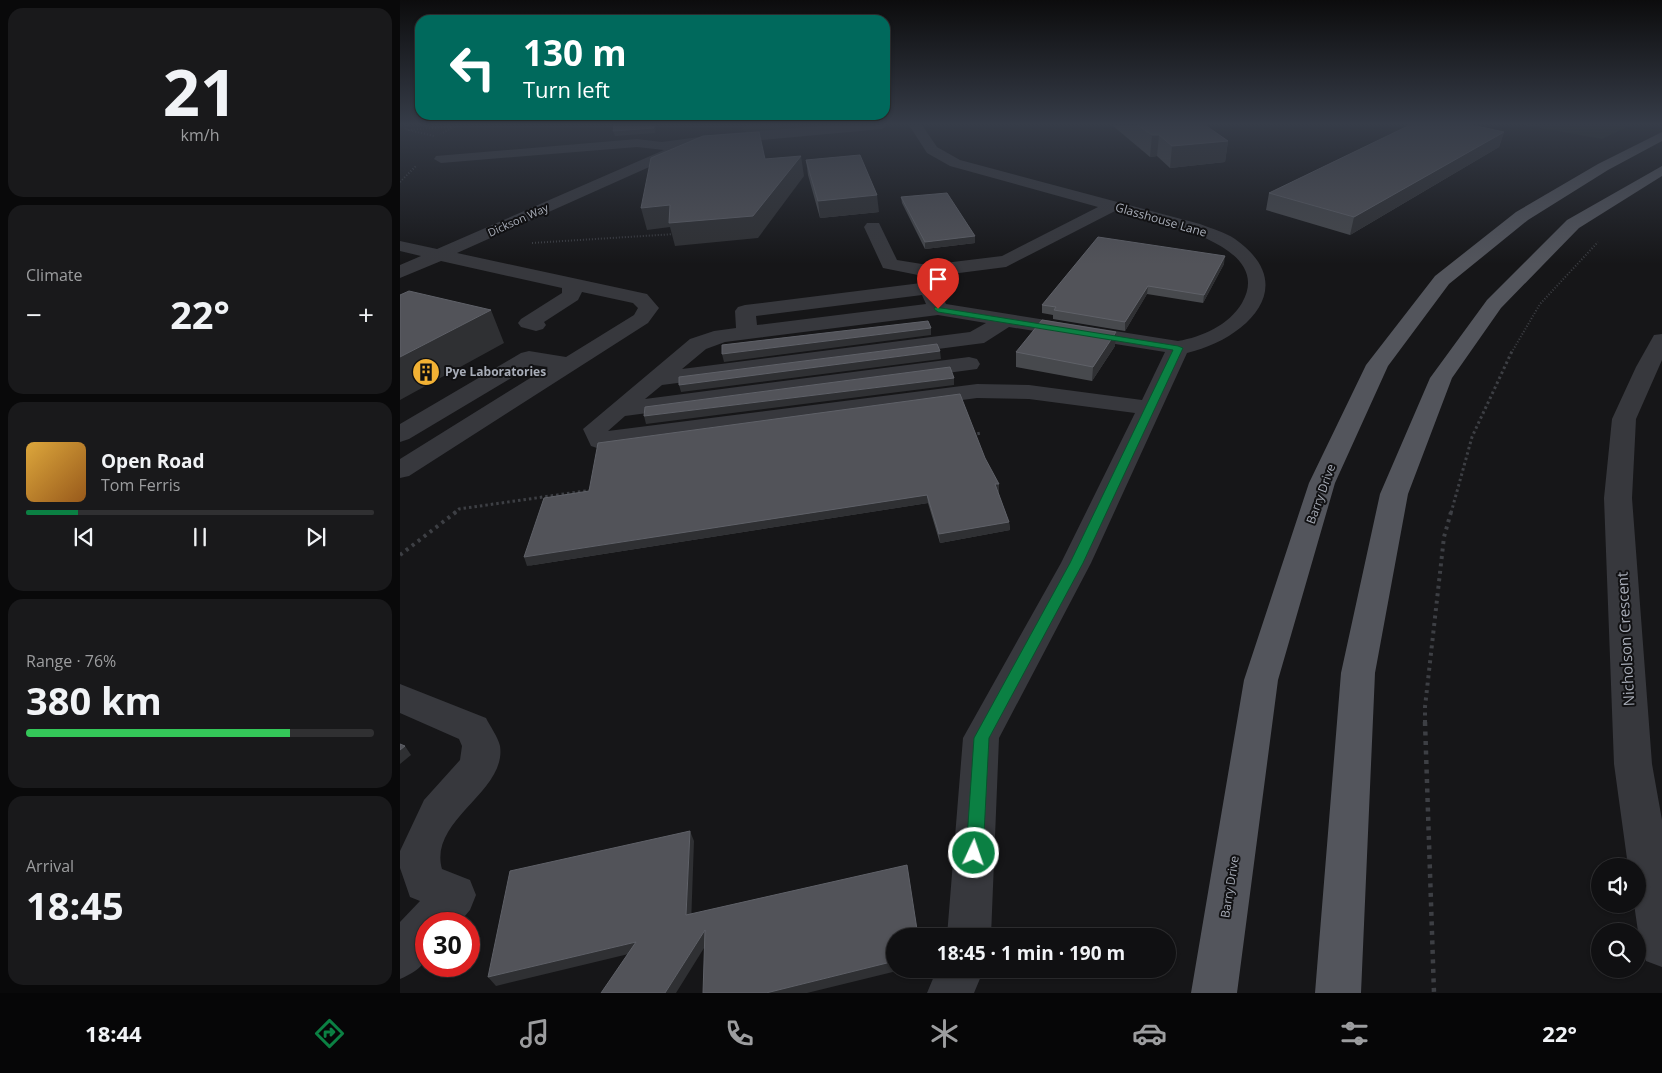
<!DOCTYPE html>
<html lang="en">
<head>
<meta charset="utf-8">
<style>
	:root { --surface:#101012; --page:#19191b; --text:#f1f3f6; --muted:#9c9d9f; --line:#303032; --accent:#0b8043 }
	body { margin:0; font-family:"Open Sans",sans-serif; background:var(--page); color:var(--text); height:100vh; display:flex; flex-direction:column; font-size:19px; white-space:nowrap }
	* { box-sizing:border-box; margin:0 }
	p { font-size:16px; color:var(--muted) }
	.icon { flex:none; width:28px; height:28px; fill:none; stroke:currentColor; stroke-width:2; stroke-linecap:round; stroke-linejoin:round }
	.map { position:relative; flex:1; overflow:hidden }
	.sheet { display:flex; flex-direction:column; gap:8px; padding:8px; background:#09090a; width:400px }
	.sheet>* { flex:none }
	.top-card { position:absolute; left:15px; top:15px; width:475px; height:105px; border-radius:15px; box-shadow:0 1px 4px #0004,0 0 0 1px var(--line); background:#00695c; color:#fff; overflow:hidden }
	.tools { position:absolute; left:1191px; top:858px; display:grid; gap:10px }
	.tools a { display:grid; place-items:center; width:55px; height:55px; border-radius:50%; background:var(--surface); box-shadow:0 1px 4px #0004,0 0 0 1px var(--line); font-size:25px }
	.speed { position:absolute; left:15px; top:912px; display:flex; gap:10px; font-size:25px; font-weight:700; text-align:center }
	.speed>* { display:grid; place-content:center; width:65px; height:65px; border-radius:50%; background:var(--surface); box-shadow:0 1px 4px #0004,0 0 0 1px var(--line); line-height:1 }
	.speed .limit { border:8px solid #d22; background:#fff; color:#111 }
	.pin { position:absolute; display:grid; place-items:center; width:42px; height:42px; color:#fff; margin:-51px -21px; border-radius:50% 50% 50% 0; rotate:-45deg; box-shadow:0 0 5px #0007 }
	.pin .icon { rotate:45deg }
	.me { position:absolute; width:55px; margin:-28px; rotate:3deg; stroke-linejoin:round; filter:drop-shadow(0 0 4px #0008) }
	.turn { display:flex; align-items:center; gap:18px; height:105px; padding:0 25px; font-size:22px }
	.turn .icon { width:65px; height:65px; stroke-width:2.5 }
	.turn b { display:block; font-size:35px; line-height:42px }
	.big { font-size:38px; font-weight:700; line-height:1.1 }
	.sheet .widget { flex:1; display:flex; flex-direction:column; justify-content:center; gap:8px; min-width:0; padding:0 18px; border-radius:15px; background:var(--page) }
	.sheet .dial { align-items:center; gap:0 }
	.dial b { font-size:65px; line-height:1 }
	.song { display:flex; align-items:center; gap:15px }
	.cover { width:60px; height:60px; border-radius:8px; background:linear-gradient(135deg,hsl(40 70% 55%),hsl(30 70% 35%)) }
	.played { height:5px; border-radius:2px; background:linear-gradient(90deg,var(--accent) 15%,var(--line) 15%) }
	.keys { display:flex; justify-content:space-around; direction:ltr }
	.heat { display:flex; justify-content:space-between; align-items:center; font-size:28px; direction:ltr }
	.charge { height:8px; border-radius:4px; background:linear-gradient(90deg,#34c759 76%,var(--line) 0) }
	.trip { position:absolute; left:486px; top:928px; width:290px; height:50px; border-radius:25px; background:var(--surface); box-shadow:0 1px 4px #0004,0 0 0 1px var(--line); font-weight:700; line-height:50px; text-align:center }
	.dock { display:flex; height:80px; justify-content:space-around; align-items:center; background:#060607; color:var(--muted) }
	.dock .icon { width:35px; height:35px }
	.dock .selected { color:var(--accent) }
	.dock b { font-size:22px; color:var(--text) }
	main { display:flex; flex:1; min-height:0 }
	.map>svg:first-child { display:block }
	.green { fill:#1e261f }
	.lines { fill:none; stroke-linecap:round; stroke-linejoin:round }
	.path-far3 { stroke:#3d3f44; stroke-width:2; stroke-dasharray:1 2; stroke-linecap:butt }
	.path-far2 { stroke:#3d3f44; stroke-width:3; stroke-dasharray:2.5 3; stroke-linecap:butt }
	.path-far1 { stroke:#3d3f44; stroke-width:4; stroke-dasharray:3 4.5; stroke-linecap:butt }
	.path { stroke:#3d3f44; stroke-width:4.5; stroke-dasharray:4 5.5; stroke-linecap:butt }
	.minor { fill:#37383d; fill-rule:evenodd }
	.major { fill:#53555c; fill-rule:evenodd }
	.wall { fill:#47494d }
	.shaded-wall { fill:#2f3033 }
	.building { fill:#525359; stroke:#5f6168 }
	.route { fill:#0b8043; stroke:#07532c }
	.labels { text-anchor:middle; stroke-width:4; stroke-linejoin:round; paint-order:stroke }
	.far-street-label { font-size:11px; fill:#a8adb8; stroke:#111113 }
	.street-label { font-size:12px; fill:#a8adb8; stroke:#111113 }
	.poi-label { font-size:12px; font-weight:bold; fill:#a8adb8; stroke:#111113; text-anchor:start }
	.near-street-label { font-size:15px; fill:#a8adb8; stroke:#111113 }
</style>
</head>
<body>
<main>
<section class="sheet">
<div class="widget dial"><b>21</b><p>km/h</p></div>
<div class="widget"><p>Climate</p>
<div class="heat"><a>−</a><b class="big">22°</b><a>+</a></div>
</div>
<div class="widget">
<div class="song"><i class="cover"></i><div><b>Open Road</b><p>Tom Ferris</p></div></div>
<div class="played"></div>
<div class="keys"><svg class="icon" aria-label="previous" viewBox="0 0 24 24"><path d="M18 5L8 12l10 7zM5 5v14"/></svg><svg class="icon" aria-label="pause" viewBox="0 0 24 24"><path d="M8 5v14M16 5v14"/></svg><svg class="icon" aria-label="next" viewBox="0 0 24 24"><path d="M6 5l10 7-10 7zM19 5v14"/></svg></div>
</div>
<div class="widget"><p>Range · 76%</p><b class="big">380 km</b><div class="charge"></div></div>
<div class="widget"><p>Arrival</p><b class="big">18:45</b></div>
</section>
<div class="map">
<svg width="1262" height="993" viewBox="0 0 1262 993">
	<rect width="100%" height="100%" fill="#161618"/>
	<path class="green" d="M346,125H447L347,132L340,129Z
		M1124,125H1231L1202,139Z"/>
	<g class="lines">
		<path class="path-far3" d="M7,125L5,129L34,136
			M8,130L55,126L41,134
			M0,182L17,165
			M132,243L275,234
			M1113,350L1140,304L1198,242"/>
		<path class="path-far2" d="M572,435L581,433
			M54,513L59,509L192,490
			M1051,513L1072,437L1113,349"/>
		<path class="path-far1" d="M0,555L56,512
			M1025,723V707L1044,537L1051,512"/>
		<path class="path" d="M1025,722L1034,993"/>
		<path class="minor" d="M432,125H488L482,129L286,147L285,151L57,253L247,294L259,308L248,323L9,476L0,478V459L148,367L133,365L9,439L0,442V424L121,353L129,351L166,357L234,315L238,308L233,303L182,292L178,300L144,322L146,325L143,329L136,331L121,327L118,323L121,319L162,293V288L41,261L0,278V265L21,256L0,251V241L37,249L264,150L237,147L41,163L34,159L36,156L237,139L262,142L322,134Z
			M509,125H522L537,147L560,160L800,224C812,229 825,232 835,239C903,287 844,340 787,353L691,563L599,738L591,936H547L563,738L661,563L735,413L629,399L577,398L200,449L191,446L183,429L290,339L314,331L336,328L335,311L338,307L345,305L529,282L536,284L546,304L778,341C802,337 829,325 842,303C877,242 750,221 715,211L606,267L528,277L483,268L464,227L467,223H479L497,260L528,265L602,256L698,207L550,166L527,153ZM522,295L526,304L357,325L356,316ZM538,315L586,323L570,332L282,369L306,349L325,342ZM609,327L765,352L742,400L629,385L577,384L208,431L225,416L577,369L580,364L577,359L569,357L245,399L262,385L576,344L584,343Z
			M1262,334V360L1236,419L1232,498L1252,764L1262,820V967L1246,961L1240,945L1234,904H1238V866H1228L1214,764L1204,498L1212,419L1236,367L1254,335Z
			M0,684L86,718C90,726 98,737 100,746C107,792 28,820 42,869L70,880L76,895L70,910L58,924H26C26,955 33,965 0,979V922L20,901L10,897L0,868V851L24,800L60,760L62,746L59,739L0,713Z
			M537,969H584L574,993H527Z"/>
		<path class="major" d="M1262,132V141L1208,170L1128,220L1049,284L988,366L935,483L878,680L837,993H791L844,680L909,483L966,365L1035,276L1116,212L1198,164Z
			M1262,166V176L1179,228L1101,308L1052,378L1008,494L975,673L961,993H915L941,673L980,494L1030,378L1087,300L1167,220Z"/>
	</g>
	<path class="wall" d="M712,125H805L828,141L825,162L770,168L757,156L750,157Z
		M1104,132L1099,147L950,235L866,210L869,193Z
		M406,160L479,212L420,218L408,175Z
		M501,197L575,236V243L525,249L502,203Z
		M824,264L803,303L747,294L725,331L653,319V315L642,313V305Z
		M715,346L692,381L616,367V352Z
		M585,458L599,492H598L609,522L610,530L540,543L528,503L127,566Z"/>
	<path class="shaded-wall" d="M254,125H256L255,133L215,136L213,131Z
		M1104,132L1099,147L950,235L954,217Z
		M752,135H759L757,156L750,157Z
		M828,141L825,162L770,168L772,146Z
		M401,156L404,176L358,238L275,246L270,227L247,230L241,208L270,205Z
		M477,195L479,212L420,218L418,201Z
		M575,236V243L525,249V242Z
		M825,256L824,264L803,303L804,295Z
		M748,286L747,294L725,331V322Z
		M91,310L104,343L0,400V357Z
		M531,328V335L324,362L322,354Z
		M716,332L715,346L692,381L693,367Z
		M540,351L541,359L281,392L279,385Z
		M554,378V385L246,424L244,416Z
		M595,484H599V492L595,493Z
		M527,495L528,503L127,566L124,557Z
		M609,522L610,530L540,543L539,534Z
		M5,746L11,755L0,764V750Z
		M290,831L294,841L291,925L286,915Z
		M305,930L309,940L276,993H265Z
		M236,942L241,951L96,986L88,977Z
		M495,961V969H505L407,993H366Z"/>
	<path class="building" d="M214,125H254V128L213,131Z
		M738,125H805L828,141L772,146L759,135H752Z
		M1010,125H1072L1104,132L954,217L869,193Z
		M359,132L365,159L401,156L353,216L269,223L270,205L241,208L251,158L303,136Z
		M460,155L477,195L418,201L406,160Z
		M547,193L575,236L525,242L501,197Z
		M698,237L825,256L804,295L748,286L725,322L654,310L656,307L642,305Z
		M9,291L91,310L0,357V295Z
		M642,320L716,332L693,367L616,352Z
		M528,321L531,328L322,354V345Z
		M537,344L540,351L279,385V377Z
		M550,367L554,378L244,416L245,407Z
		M560,394L585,458L599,484H595L609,522L539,534L527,495L124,557L144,498L189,491L198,443Z
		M0,744L5,746L0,750Z
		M290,831L286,915L507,865L518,936H495V961L366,993H303L305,930L265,993H201L236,942L88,977L110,871Z"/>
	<linearGradient id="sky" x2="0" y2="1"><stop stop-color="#0c0c0d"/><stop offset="0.47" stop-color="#363c48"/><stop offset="1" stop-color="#363c48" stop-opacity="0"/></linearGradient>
	<rect width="1262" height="264" fill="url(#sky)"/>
	<path class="route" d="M535,307L778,346L783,348L683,563L589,738L583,853L580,858L574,861L568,858L566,853L574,738L670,563L773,350L538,312L534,309Z"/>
	<defs>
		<g id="building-disc" transform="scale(1.4375)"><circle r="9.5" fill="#f2b134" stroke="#111113"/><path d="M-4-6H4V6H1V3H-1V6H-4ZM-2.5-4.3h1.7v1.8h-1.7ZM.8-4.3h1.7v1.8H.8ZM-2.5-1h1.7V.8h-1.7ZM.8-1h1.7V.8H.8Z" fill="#111"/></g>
	</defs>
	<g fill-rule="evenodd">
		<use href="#building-disc" x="26" y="372"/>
	</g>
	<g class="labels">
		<g class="far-street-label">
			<text transform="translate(118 220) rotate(-24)" y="4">Dickson Way</text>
		</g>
		<g class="street-label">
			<text transform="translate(761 220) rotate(16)" y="4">Glasshouse Lane</text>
			<text transform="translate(921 494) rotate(-70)" y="4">Barry Drive</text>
			<text transform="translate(830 887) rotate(-81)" y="4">Barry Drive</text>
		</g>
		<g class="poi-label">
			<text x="45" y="376">Pye Laboratories</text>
		</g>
		<g class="near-street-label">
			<text transform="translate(1226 639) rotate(-93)" y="5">Nicholson Crescent</text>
		</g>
	</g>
</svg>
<div class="tools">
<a><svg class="icon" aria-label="sound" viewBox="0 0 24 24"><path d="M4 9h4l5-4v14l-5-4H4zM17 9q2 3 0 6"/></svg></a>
<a><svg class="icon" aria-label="search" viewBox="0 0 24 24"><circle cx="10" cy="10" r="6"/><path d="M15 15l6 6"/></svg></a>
</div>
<div class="speed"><div class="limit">30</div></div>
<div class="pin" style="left:538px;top:309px;background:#d93025"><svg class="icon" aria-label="arrive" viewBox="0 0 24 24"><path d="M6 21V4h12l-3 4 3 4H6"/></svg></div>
<svg class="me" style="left:574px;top:853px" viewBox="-20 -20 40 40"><circle r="17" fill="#0b8043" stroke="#fff" stroke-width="3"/><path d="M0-11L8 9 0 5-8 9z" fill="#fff"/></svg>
<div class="trip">18:45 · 1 min · 190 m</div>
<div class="top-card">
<div class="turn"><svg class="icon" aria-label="left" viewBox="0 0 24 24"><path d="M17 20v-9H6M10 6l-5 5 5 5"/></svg><div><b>130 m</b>Turn left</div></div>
</div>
</div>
</main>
<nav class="dock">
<b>18:44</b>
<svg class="icon selected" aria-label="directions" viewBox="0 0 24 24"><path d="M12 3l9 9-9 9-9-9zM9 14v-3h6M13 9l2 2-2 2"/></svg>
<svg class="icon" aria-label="music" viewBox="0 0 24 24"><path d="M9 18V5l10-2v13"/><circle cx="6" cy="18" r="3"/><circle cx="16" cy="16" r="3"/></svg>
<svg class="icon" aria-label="phone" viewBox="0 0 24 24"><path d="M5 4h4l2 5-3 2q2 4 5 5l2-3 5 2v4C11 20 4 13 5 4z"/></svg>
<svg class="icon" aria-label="climate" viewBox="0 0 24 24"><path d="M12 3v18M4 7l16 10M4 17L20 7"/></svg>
<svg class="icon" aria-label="car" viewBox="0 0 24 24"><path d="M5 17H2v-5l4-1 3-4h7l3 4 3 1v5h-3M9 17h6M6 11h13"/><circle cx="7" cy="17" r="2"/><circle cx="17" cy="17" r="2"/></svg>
<svg class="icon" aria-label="filters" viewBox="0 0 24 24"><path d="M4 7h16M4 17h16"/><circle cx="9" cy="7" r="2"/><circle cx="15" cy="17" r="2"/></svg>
<b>22°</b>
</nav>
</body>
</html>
